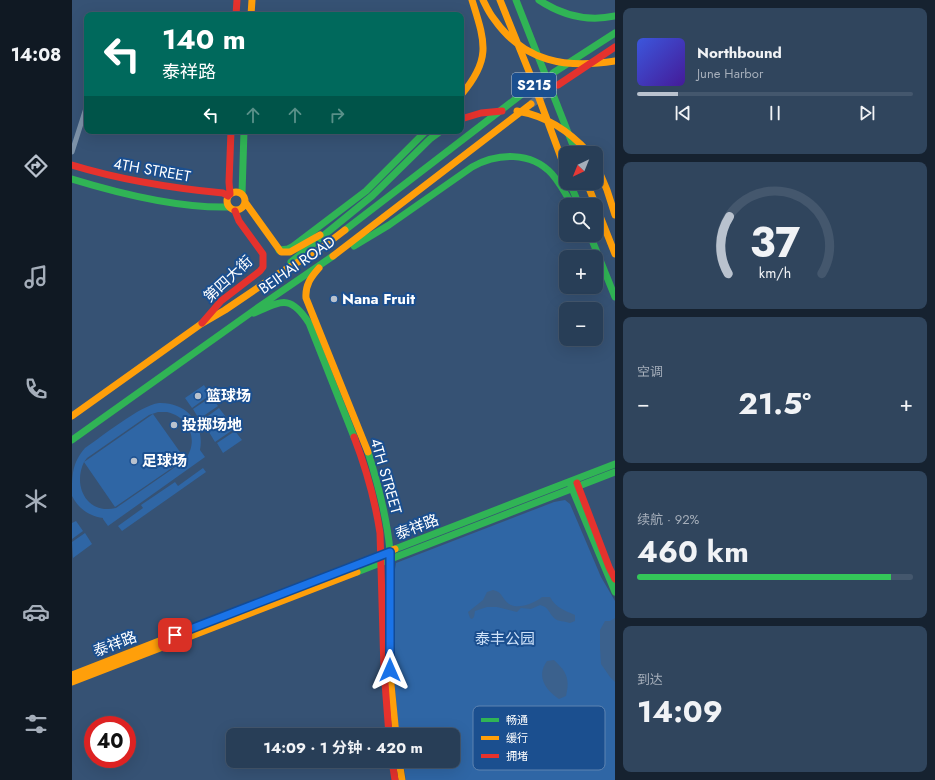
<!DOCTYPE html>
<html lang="zh">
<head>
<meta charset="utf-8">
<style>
	:root { --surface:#283e57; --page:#30455d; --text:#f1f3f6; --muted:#a5aeba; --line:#44576d; --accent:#b9c2ce }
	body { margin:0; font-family:Jost,"Noto Sans SC",sans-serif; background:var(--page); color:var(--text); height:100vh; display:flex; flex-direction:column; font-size:15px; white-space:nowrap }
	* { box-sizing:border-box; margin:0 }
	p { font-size:13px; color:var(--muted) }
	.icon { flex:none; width:22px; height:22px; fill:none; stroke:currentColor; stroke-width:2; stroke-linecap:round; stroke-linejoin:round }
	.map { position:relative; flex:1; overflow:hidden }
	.sheet { display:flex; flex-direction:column; gap:8px; padding:8px; background:#162230; width:320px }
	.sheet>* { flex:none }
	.top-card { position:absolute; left:12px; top:12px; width:380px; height:122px; border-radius:8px; box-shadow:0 4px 16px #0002,0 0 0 1px var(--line); background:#00695c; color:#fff; overflow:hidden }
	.needle { width:26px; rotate:223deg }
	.tools { position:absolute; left:487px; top:146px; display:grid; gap:8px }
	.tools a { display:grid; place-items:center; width:44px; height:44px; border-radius:8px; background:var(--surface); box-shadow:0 4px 16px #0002,0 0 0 1px var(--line); font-size:20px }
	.speed { position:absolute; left:12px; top:716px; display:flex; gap:8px; font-size:20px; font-weight:700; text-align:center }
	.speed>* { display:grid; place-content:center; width:52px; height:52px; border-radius:50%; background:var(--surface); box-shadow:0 4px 16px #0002,0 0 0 1px var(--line); line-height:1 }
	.speed .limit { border:6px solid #d22; background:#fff; color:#111 }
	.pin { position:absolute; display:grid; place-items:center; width:34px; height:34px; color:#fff; margin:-17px; border-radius:8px; box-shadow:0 2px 6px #0006 }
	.me { position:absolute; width:44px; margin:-22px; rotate:0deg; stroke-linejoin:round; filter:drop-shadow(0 0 3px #0008) }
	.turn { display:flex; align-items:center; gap:14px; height:84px; padding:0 12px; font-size:18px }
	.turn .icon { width:52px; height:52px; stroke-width:2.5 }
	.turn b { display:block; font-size:28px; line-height:34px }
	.lanes { display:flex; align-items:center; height:38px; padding:0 12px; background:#0003; justify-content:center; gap:20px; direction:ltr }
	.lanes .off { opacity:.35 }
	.big { font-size:30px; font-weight:700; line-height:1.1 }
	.sheet .tile { flex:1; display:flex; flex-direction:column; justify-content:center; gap:6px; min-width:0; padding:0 14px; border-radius:8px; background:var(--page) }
	.sheet .dial { align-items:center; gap:0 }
	.dial svg { height:104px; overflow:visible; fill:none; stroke:var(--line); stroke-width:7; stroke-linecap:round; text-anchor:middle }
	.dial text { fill:var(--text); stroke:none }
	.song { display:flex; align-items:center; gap:12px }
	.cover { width:48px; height:48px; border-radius:6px; background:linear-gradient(135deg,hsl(230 70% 55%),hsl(260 70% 35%)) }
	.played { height:4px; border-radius:2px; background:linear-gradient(90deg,var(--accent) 15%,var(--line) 15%) }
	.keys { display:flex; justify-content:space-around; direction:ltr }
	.heat { display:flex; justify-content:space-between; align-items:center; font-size:22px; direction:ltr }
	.charge { height:6px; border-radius:3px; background:linear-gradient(90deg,#34c759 92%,var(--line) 0) }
	.trip { position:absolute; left:154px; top:728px; width:234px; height:40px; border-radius:8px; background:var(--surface); box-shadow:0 4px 16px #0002,0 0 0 1px var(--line); font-weight:700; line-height:40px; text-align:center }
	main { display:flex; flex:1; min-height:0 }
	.menu { display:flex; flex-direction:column; width:72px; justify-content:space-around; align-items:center; background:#101923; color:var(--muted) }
	.menu .icon { width:28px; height:28px }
	.menu .active { color:var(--accent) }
	.menu b { font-size:18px; color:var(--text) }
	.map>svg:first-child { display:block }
	.green { fill:#2f66a5; fill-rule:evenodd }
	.water { fill:#3b618d }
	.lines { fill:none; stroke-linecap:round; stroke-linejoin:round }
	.primary-tunnel { stroke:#546c89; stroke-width:8; stroke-dasharray:8 4; stroke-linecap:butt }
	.street { stroke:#7d92a8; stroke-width:5 }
	.fast { stroke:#30b455; stroke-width:7 }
	.slow { stroke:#ff9f0a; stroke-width:7 }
	.jam { stroke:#e5322d; stroke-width:7 }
	.route-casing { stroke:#114b97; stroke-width:10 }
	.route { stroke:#1a73e8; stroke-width:7 }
	.poi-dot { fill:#b9c2ce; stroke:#1b4f8f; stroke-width:1.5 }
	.labels { text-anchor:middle; stroke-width:4; stroke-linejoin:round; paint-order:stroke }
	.shield { fill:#1b4f8f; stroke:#bbcadd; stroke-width:1 }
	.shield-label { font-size:14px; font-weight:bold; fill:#fff }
	.street-label { font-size:15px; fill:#fff; stroke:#1b4f8f }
	.poi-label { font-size:15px; font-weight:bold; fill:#fff; stroke:#1b4f8f; text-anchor:start }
	.park-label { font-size:15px; fill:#cfe3fa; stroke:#1b4f8f }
	.key { fill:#1b4f8f; stroke:#5f84b1; stroke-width:1 }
	.key-label { font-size:11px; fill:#fff }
</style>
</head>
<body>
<main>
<nav class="menu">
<b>14:08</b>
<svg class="icon active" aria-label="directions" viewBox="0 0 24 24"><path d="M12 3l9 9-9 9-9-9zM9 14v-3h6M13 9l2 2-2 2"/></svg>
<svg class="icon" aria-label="music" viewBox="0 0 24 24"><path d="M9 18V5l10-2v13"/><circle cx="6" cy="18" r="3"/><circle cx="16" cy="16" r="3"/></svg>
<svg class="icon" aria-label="phone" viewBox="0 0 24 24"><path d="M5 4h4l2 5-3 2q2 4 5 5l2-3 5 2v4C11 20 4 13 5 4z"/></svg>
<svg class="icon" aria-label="climate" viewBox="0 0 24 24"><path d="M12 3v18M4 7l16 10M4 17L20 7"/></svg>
<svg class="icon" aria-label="car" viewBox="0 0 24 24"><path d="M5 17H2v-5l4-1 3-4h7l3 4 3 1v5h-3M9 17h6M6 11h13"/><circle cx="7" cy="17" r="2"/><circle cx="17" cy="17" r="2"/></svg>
<svg class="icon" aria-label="filters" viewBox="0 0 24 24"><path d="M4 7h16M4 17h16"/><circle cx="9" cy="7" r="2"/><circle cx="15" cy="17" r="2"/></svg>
</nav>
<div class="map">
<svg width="543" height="780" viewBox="0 0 543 780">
	<rect width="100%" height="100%" fill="#365274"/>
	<path class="green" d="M132,385L138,395L120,408L113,398Z
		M139,397L146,406L127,419L121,409Z
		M87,403C114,402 133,423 128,450L133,457L36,526L31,519V518C17,516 7,509 0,496C0,475 0,463 13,448C31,436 67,406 87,403ZM95,412C118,417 128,442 112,461L44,508C16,515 0,487 12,462L43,507L113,459L81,414L12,462L15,458L77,415L86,412Z
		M147,408L154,417L135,430L129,421Z
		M155,419L162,429L143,442L137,432Z
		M163,431L170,440L151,453L145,443Z
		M131,468L134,472L50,531L46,526L71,508L69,505L103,482L106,486Z
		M493,500L498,504L529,577L543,601V780H334L331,761H381V735H327L323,688L321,581L324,563L482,502Z
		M4,521L11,531L0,539V523Z
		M13,533L20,544L1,558L0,542Z"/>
	<path class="water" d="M421,590C431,592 430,599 437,604C446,610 463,603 470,597H478C484,608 492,610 503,615V621L498,623C493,621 486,622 482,618C476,612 477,607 468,605L459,609L449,608L445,612L425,607H415L403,611L402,617L400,619L398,618L396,612L411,600L415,592Z
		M543,618V682L538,677L529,664L528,648V630L533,621H538Z
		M482,660C495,672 498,679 494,696L487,699C473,690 464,676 475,661Z"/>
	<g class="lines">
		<path class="primary-tunnel" d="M459,104L483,87"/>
		<path class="street" d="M0,152L15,105"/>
		<path class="fast" d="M444,0L504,153
			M467,0C491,16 515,22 543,16
			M481,73L543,33
			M0,179C49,194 105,208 156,207
			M498,183L507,205
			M170,194L172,131
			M273,230L454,91
			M518,235L543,297
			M282,246L317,225L400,167C425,153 459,151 480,174C488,183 494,194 500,205
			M207,250L216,249L220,247L294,191L354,131
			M219,262L300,196L358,139L369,131
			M182,313C210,301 218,294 237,323L282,437
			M0,440L191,304L261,256
			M296,452C306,484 315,517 318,551C320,578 318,606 319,634
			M499,486L543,592
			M323,549L543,464
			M285,572L543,472"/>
		<path class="slow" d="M411,0C414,6 417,13 422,19C452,62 494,69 543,61
			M428,0L460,79L494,171
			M179,15L180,0
			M389,95C420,59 413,42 400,0
			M445,111C475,116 497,131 517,153
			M524,164L535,190L543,215
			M515,183L543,254
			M155 201a9 9 0 1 1 18 0a9 9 0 1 1-18 0Z
			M173,202L209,252H218L248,235
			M261,256L459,104
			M247,268C239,277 233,285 234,298L296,452
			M0,416L129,324L153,310L206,274L248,249L273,230
			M319,634V684L324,735
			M0,675L323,549
			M0,682L285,572
			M327,761L330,780"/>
		<path class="jam" d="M164,15L165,0
			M486,85L543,47
			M389,119L409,113L430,111
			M0,165C49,180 100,188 151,193L156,196
			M158,194L157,182L159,131
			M130,323L149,301L188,271L191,267V254L167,221L163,211
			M282,437C294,468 303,500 308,533L312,670L317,735
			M505,483L537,567L543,579
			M320,761L323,780"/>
	</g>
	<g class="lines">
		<g class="route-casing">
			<path id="route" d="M103,635L318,552V670"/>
		</g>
		<use href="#route" class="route"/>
	</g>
	<g class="poi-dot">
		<circle cx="262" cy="299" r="4"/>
		<circle cx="126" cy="396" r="4"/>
		<circle cx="102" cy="425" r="4"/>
		<circle cx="62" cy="461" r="4"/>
	</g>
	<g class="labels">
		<rect class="shield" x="440" y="73" width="44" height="24" rx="3"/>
		<g class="shield-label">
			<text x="462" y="90">S215</text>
		</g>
		<g class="street-label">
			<text transform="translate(80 170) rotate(10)" y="5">4TH STREET</text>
			<text transform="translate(225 265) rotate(-35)" y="5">BEIHAI ROAD</text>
			<text transform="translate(156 279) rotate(-43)" y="5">第四大街</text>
			<text transform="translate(314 476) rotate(74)" y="5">4TH STREET</text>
			<text transform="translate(345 527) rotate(-21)" y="5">泰祥路</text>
			<text transform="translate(43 644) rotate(-21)" y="5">泰祥路</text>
		</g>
		<g class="poi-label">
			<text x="270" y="304">Nana Fruit</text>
			<text x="134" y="401">篮球场</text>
			<text x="110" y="430">投掷场地</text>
			<text x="70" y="466">足球场</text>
		</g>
		<g class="park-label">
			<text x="433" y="644">泰丰公园</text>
		</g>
	</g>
	<rect x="401" y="706" width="132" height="64" rx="6" class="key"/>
	<rect x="409" y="718" width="18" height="4" fill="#30b455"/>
	<rect x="409" y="736" width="18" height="4" fill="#ff9f0a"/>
	<rect x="409" y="754" width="18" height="4" fill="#e5322d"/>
	<g class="key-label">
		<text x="434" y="724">畅通</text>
		<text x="434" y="742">缓行</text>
		<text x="434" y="760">拥堵</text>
	</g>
</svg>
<div class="tools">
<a><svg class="needle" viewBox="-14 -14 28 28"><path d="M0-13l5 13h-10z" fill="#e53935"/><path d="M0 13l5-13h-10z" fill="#a5aeba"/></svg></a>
<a><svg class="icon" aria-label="search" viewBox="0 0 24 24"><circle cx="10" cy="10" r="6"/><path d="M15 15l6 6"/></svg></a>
<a>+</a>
<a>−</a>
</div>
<div class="speed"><div class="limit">40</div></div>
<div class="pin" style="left:103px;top:635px;background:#d93025"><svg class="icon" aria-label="arrive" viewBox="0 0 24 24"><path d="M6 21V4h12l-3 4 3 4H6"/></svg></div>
<svg class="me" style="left:318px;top:670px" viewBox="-20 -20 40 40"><path d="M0-17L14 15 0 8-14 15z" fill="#1a73e8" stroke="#fff" stroke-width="4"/></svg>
<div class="trip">14:09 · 1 分钟 · 420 m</div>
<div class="top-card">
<div class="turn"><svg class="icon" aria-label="left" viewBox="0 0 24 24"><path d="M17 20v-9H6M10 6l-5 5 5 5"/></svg><div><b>140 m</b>泰祥路</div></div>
<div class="lanes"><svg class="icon" aria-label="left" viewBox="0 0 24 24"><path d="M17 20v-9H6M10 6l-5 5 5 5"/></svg><svg class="icon off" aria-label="ahead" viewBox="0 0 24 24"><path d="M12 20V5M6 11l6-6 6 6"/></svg><svg class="icon off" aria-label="ahead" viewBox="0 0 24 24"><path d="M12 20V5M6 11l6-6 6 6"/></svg><svg class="icon off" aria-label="right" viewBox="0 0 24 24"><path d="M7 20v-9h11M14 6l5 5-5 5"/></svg></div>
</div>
</div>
<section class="sheet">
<div class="tile">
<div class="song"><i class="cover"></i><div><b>Northbound</b><p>June Harbor</p></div></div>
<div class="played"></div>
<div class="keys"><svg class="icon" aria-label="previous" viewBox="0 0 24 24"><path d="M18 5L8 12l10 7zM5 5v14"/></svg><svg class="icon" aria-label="pause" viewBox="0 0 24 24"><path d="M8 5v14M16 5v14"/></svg><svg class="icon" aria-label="next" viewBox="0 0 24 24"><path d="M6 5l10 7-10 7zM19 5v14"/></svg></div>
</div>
<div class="tile dial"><svg viewBox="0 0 100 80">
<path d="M14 69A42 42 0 1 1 86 69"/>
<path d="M14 69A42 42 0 0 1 15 25" stroke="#b9c2ce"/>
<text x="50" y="56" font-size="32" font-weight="700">37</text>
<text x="50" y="72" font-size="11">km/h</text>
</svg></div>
<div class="tile"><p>空调</p>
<div class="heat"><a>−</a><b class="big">21.5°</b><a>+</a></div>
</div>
<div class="tile"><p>续航 · 92%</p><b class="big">460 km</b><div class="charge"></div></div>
<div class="tile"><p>到达</p><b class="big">14:09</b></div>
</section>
</main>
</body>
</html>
